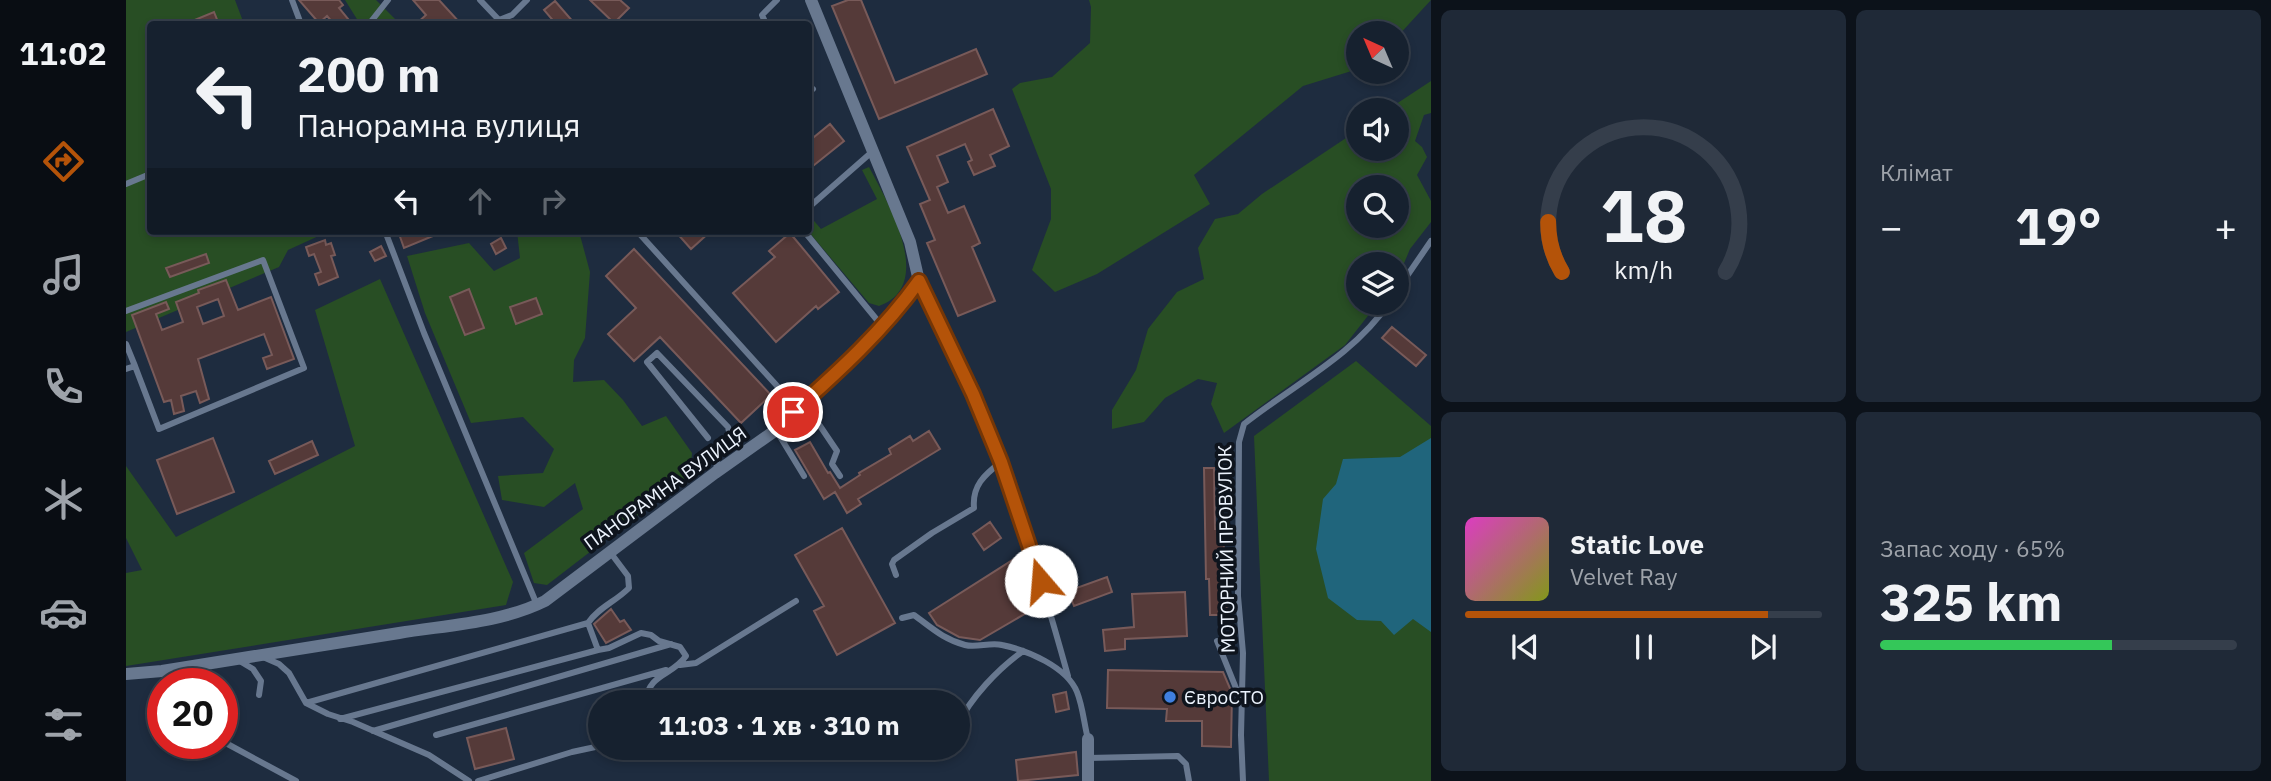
<!DOCTYPE html>
<html lang="uk">
<head>
<meta charset="utf-8">
<style>
	:root { --surface:#16212f; --page:#1f2937; --text:#f1f3f6; --muted:#9ea3aa; --line:#353e4b; --accent:#b45309 }
	body { margin:0; font-family:"IBM Plex Sans",sans-serif; background:var(--page); color:var(--text); height:100vh; display:flex; flex-direction:column; font-size:26px; white-space:nowrap }
	* { box-sizing:border-box; margin:0 }
	p { font-size:23px; color:var(--muted) }
	.icon { flex:none; width:38px; height:38px; fill:none; stroke:currentColor; stroke-width:2; stroke-linecap:round; stroke-linejoin:round }
	.map { position:relative; flex:1; overflow:hidden }
	.drawer { display:flex; flex-direction:column; gap:10px; padding:10px; background:#0c121a; width:840px }
	.drawer>* { flex:none }
	.top-card { position:absolute; left:21px; top:21px; width:665px; height:214px; border-radius:7px; box-shadow:0 4px 10px #0003,0 0 0 2px var(--line); background:#16212f; color:var(--text); overflow:hidden }
	.needle { width:46px; rotate:316deg }
	.controls { position:absolute; left:1220px; top:21px; display:grid; gap:14px }
	.controls a { display:grid; place-items:center; width:63px; height:63px; border-radius:50%; background:var(--surface); box-shadow:0 4px 10px #0003,0 0 0 2px var(--line); font-size:35px }
	.speed { position:absolute; left:21px; top:668px; display:flex; gap:14px; font-size:35px; font-weight:700; text-align:center }
	.speed>* { display:grid; place-content:center; width:91px; height:91px; border-radius:50%; background:var(--surface); box-shadow:0 4px 10px #0003,0 0 0 2px var(--line); line-height:1 }
	.speed .limit { border:10px solid #d22; background:#fff; color:#111 }
	.pin { position:absolute; display:grid; place-items:center; width:60px; height:60px; color:#fff; margin:-30px; border:4px solid #fff; border-radius:50%; box-shadow:0 2px 7px #0007 }
	.me { position:absolute; width:77px; margin:-38px; rotate:342deg; stroke-linejoin:round; filter:drop-shadow(0 0 5px #0008) }
	.turn { display:flex; align-items:center; gap:24px; height:147px; padding:0 35px; font-size:32px }
	.turn .icon { width:91px; height:91px; stroke-width:2.5 }
	.turn b { display:block; font-size:49px; line-height:60px }
	.lanes { display:flex; align-items:center; height:66px; padding:0 35px; background:#0003; justify-content:center; gap:35px; direction:ltr }
	.lanes .off { opacity:.35 }
	.big { font-size:52px; font-weight:700; line-height:1.1 }
	.drawer .card { flex:1; display:flex; flex-direction:column; justify-content:center; gap:10px; min-width:0; padding:0 24px; border-radius:10px; background:var(--page) }
	.drawer .dial { align-items:center; gap:0 }
	.dial svg { height:182px; overflow:visible; fill:none; stroke:var(--line); stroke-width:7; stroke-linecap:round; text-anchor:middle }
	.dial text { fill:var(--text); stroke:none }
	.song { display:flex; align-items:center; gap:21px }
	.cover { width:84px; height:84px; border-radius:10px; background:linear-gradient(135deg,hsl(310 70% 55%),hsl(70 70% 35%)) }
	.played { height:7px; border-radius:4px; background:linear-gradient(90deg,var(--accent) 85%,var(--line) 85%) }
	.keys { display:flex; justify-content:space-around; direction:ltr }
	.heat { display:flex; justify-content:space-between; align-items:center; font-size:38px; direction:ltr }
	.charge { height:10px; border-radius:5px; background:linear-gradient(90deg,#34c759 65%,var(--line) 0) }
	.drawer .tiles { flex:1; display:grid; gap:10px; grid-template-columns:repeat(2,1fr) }
	.trip { position:absolute; left:462px; top:690px; width:382px; height:70px; border-radius:35px; background:var(--surface); box-shadow:0 4px 10px #0003,0 0 0 2px var(--line); font-weight:700; line-height:70px; text-align:center }
	main { display:flex; flex:1; min-height:0 }
	.menu { display:flex; flex-direction:column; width:126px; justify-content:space-around; align-items:center; background:#090d13; color:var(--muted) }
	.menu .icon { width:49px; height:49px }
	.menu .selected { color:var(--accent) }
	.menu b { font-size:32px; color:var(--text) }
	.map>svg:first-child { display:block }
	.green { fill:#284e24; fill-rule:evenodd }
	.water { fill:#20657c }
	.building { fill:#553a39; stroke:#785a59; stroke-width:2; fill-rule:evenodd }
	.lines { fill:none; stroke-linecap:round; stroke-linejoin:round }
	.service { stroke:#68788f; stroke-width:6 }
	.minor { stroke:#68788f; stroke-width:12 }
	.route-casing { stroke:#753606; stroke-width:18 }
	.route { stroke:#b45309; stroke-width:12 }
	.shop-dot { fill:#3f7fe0; stroke:#0e141d; stroke-width:2.5 }
	.labels { text-anchor:middle; stroke-width:7; stroke-linejoin:round; paint-order:stroke }
	.street-label { font-size:19px; fill:#edf4fe; stroke:#0e141d }
	.poi-label { font-size:19px; fill:#edf4fe; stroke:#0e141d; text-anchor:start }
</style>
</head>
<body>
<main>
<nav class="menu">
<b>11:02</b>
<svg class="icon selected" aria-label="directions" viewBox="0 0 24 24"><path d="M12 3l9 9-9 9-9-9zM9 14v-3h6M13 9l2 2-2 2"/></svg>
<svg class="icon" aria-label="music" viewBox="0 0 24 24"><path d="M9 18V5l10-2v13"/><circle cx="6" cy="18" r="3"/><circle cx="16" cy="16" r="3"/></svg>
<svg class="icon" aria-label="phone" viewBox="0 0 24 24"><path d="M5 4h4l2 5-3 2q2 4 5 5l2-3 5 2v4C11 20 4 13 5 4z"/></svg>
<svg class="icon" aria-label="climate" viewBox="0 0 24 24"><path d="M12 3v18M4 7l16 10M4 17L20 7"/></svg>
<svg class="icon" aria-label="car" viewBox="0 0 24 24"><path d="M5 17H2v-5l4-1 3-4h7l3 4 3 1v5h-3M9 17h6M6 11h13"/><circle cx="7" cy="17" r="2"/><circle cx="17" cy="17" r="2"/></svg>
<svg class="icon" aria-label="filters" viewBox="0 0 24 24"><path d="M4 7h16M4 17h16"/><circle cx="9" cy="7" r="2"/><circle cx="15" cy="17" r="2"/></svg>
</nav>
<div class="map">
<svg width="1305" height="781" viewBox="0 0 1305 781">
	<rect width="100%" height="100%" fill="#1e2c3f"/>
	<path class="green" d="M0,0H109L118,24H24V231H195L197,234L162,250L153,267L0,332Z
		M219,0H250L274,24H234Z
		M963,0H1305L1271,37L1270,33H1232V69L1177,86L1068,175L1084,204L971,274L929,292L906,270L925,219V189L886,89L894,83L926,77L964,43L965,7Z
		M1305,81V113L1298,115L1289,141L1296,147L1301,157L1291,175L1305,201V222L1284,249L1271,280L1270,264H1232V303H1252L1219,345L1098,433L1085,404L1091,383L1072,379L1039,398L1018,422L986,429V410L1010,370L1022,329L1051,292L1078,279L1072,248L1089,219L1112,214L1136,194L1232,130V149H1270V110H1261ZM1270,187V226H1232V187Z
		M743,167C761,201 811,285 753,306L743,303L682,231L683,215L695,229L751,199L736,170Z
		M391,231H456L454,235L464,272L459,338L448,360L447,382L478,380L497,400L516,426L540,416L566,453L564,475L421,585L408,583L398,553L457,509L449,483L418,507L376,500L372,476L417,473L428,449L397,417L345,423L299,313L281,256L343,243L368,271L394,258Z
		M254,279L387,582L380,605L0,666V573L16,570L0,538V466L50,537L229,446L189,310Z
		M1230,361L1305,426V781H1143L1128,436Z"/>
	<path class="water" d="M1305,438V632L1287,619L1268,635L1255,621L1231,620L1202,598L1190,549L1197,499L1210,484L1217,459L1274,457Z"/>
	<path class="building" d="M173,0H213L217,5L213,8L223,20L218,24H208L201,16L193,23Z
		M287,0H313L335,24H290L300,15Z
		M464,0H494L503,8L488,23Z
		M722,0H735L769,83L850,49L861,74L753,119L706,6Z
		M429,1L449,24H430L418,10Z
		M88,12L92,22L86,24H59Z
		M867,109L883,146L864,155L869,166L848,175L842,162L846,160L839,144L811,156L822,182L811,187L822,213L838,206L854,243L846,247L869,301L832,316L801,243L809,240L794,204L804,200L781,147Z
		M704,124L718,141L682,170V142Z
		M272,231H319L278,248Z
		M549,231H585L565,249Z
		M664,233L713,292L692,309L690,306L650,342L607,293L649,257L643,251Z
		M375,238L380,248L370,254L365,244Z
		M199,240L200,245L205,243L209,255L205,256L212,277L193,285L189,274L195,272L188,254L183,256L180,247Z
		M255,246L260,256L249,261L244,252Z
		M508,249L645,395L615,423L534,337L508,361L482,334L510,308L480,276Z
		M80,254L83,263L44,277L40,268Z
		M100,280L112,310L145,297L168,359L141,369L137,358L146,355L138,334L72,359L83,399L74,403L70,391L55,396L58,411L48,414L45,400L38,402L6,315L40,302L43,309L30,314L36,330L57,322L50,302L73,293L72,290ZM92,299L98,316L77,324L71,307Z
		M343,289L358,328L339,335L324,297Z
		M410,298L416,314L390,324L384,307Z
		M1266,327L1300,355L1290,366L1256,338Z
		M803,431L814,449L732,499L735,504L721,513L709,492L698,499L669,450L684,442L702,473L704,472L714,488L734,475L733,473L765,454L763,449L784,436L787,441Z
		M87,438L108,492L51,514L31,460Z
		M186,441L192,455L149,474L143,461Z
		M1078,468H1088L1089,529H1097L1101,615H1084L1083,579H1080Z
		M864,522L875,538L858,550L847,534Z
		M716,528L769,623L711,655L688,611L698,606L669,555Z
		M896,554L914,605L854,640L833,637L811,625L803,613Z
		M981,577L986,592L948,606L942,591Z
		M1059,592L1061,636L999,639V649L979,651L977,630L1008,627L1006,594Z
		M485,609L494,622L498,620L505,630L480,643L468,624Z
		M982,670L1097,672L1106,693L1105,747L1076,746V721H1040L1041,709L981,708Z
		M940,692L943,709L930,712L927,695Z
		M380,728L388,759L349,769L341,738Z
		M950,752L952,775L892,781L890,760Z"/>
	<g class="lines">
		<path class="service" d="M166,0L175,24
			M354,0L373,20L386,15L401,0
			M243,24L262,0
			M640,24L636,15L651,0
			M682,85L687,89
			M0,184L24,174
			M682,208L747,151
			M259,231L298,333L411,605
			M511,231L671,408L688,417L711,451L706,464L714,476
			M678,231L756,326
			M793,283C822,342 852,401 875,462C901,532 922,604 942,676
			M1270,292L1305,241
			M0,311L137,260L178,368L33,429L9,366
			M0,344L9,366L0,369
			M650,430L678,476
			M582,438L521,362L531,353L602,427L605,440L592,455L590,471
			M484,552L502,576L503,588C489,602 473,607 462,623L472,650L483,648L515,633L525,635L533,641L554,647L560,656C545,677 524,672 519,702
			M770,575L766,564L768,560L806,533L848,508C846,486 858,475 875,462
			M776,618L788,615C806,628 817,639 839,645C851,648 864,642 876,645C901,650 941,667 951,692C957,707 958,724 962,739
			M1091,641L1114,698
			M137,657L153,664L163,673L180,703L202,714L227,722L303,755L343,781
			M112,660L127,669L135,681L133,695
			M554,665L570,663L670,601
			M180,703L462,623
			M214,719L472,650
			M831,726C845,697 872,669 897,651
			M247,731L545,644
			M310,735L540,670
			M96,741L170,781
			M962,758L1052,756L1060,764L1063,781
			M352,781L446,752L474,746
			M1117,781L1115,735L1117,653L1112,596L1113,442L1118,424C1167,385 1227,356 1263,303"/>
		<path class="minor" d="M0,674L36,671C115,658 194,645 273,633C321,625 375,623 419,601L589,473L650,430L756,326L775,306L793,281L784,242L685,0
			M962,781V739"/>
	</g>
	<g class="lines">
		<g class="route-casing">
			<path id="route" d="M667,412C712,372 758,330 793,281L847,394L875,462L915,581"/>
		</g>
		<use href="#route" class="route"/>
	</g>
	<circle class="shop-dot" cx="1044" cy="697" r="7"/>
	<g class="labels">
		<g class="street-label">
			<text transform="translate(539 488) rotate(-36)" y="7">ПАНОРАМНА ВУЛИЦЯ</text>
			<text transform="translate(1100 549) rotate(-91)" y="7">МОТОРНИЙ ПРОВУЛОК</text>
		</g>
		<g class="poi-label">
			<text x="1058" y="704">ЄвроСТО</text>
		</g>
	</g>
</svg>
<div class="controls">
<a><svg class="needle" viewBox="-14 -14 28 28"><path d="M0-13l5 13h-10z" fill="#e53935"/><path d="M0 13l5-13h-10z" fill="#9ea3aa"/></svg></a>
<a><svg class="icon" aria-label="sound" viewBox="0 0 24 24"><path d="M4 9h4l5-4v14l-5-4H4zM17 9q2 3 0 6"/></svg></a>
<a><svg class="icon" aria-label="search" viewBox="0 0 24 24"><circle cx="10" cy="10" r="6"/><path d="M15 15l6 6"/></svg></a>
<a><svg class="icon" aria-label="layers" viewBox="0 0 24 24"><path d="M12 4l9 5-9 5-9-5zM3 14l9 5 9-5"/></svg></a>
</div>
<div class="speed"><div class="limit">20</div></div>
<div class="pin" style="left:667px;top:412px;background:#d93025"><svg class="icon" aria-label="arrive" viewBox="0 0 24 24"><path d="M6 21V4h12l-3 4 3 4H6"/></svg></div>
<svg class="me" style="left:915px;top:581px" viewBox="-20 -20 40 40"><circle r="19" fill="#fff"/><path d="M0-13L10 11 0 6-10 11z" fill="#b45309"/></svg>
<div class="trip">11:03 · 1 хв · 310 m</div>
<div class="top-card">
<div class="turn"><svg class="icon" aria-label="left" viewBox="0 0 24 24"><path d="M17 20v-9H6M10 6l-5 5 5 5"/></svg><div><b>200 m</b>Панорамна вулиця</div></div>
<div class="lanes"><svg class="icon" aria-label="left" viewBox="0 0 24 24"><path d="M17 20v-9H6M10 6l-5 5 5 5"/></svg><svg class="icon off" aria-label="ahead" viewBox="0 0 24 24"><path d="M12 20V5M6 11l6-6 6 6"/></svg><svg class="icon off" aria-label="right" viewBox="0 0 24 24"><path d="M7 20v-9h11M14 6l5 5-5 5"/></svg></div>
</div>
</div>
<section class="drawer">
<div class="tiles">
<div class="card dial"><svg viewBox="0 0 100 80">
<path d="M14 69A42 42 0 1 1 86 69"/>
<path d="M14 69A42 42 0 0 1 8 47" stroke="#b45309"/>
<text x="50" y="56" font-size="32" font-weight="700">18</text>
<text x="50" y="72" font-size="11">km/h</text>
</svg></div>
<div class="card"><p>Клімат</p>
<div class="heat"><a>−</a><b class="big">19°</b><a>+</a></div>
</div>
<div class="card">
<div class="song"><i class="cover"></i><div><b>Static Love</b><p>Velvet Ray</p></div></div>
<div class="played"></div>
<div class="keys"><svg class="icon" aria-label="previous" viewBox="0 0 24 24"><path d="M18 5L8 12l10 7zM5 5v14"/></svg><svg class="icon" aria-label="pause" viewBox="0 0 24 24"><path d="M8 5v14M16 5v14"/></svg><svg class="icon" aria-label="next" viewBox="0 0 24 24"><path d="M6 5l10 7-10 7zM19 5v14"/></svg></div>
</div>
<div class="card"><p>Запас ходу · 65%</p><b class="big">325 km</b><div class="charge"></div></div>
</div>
</section>
</main>
</body>
</html>
